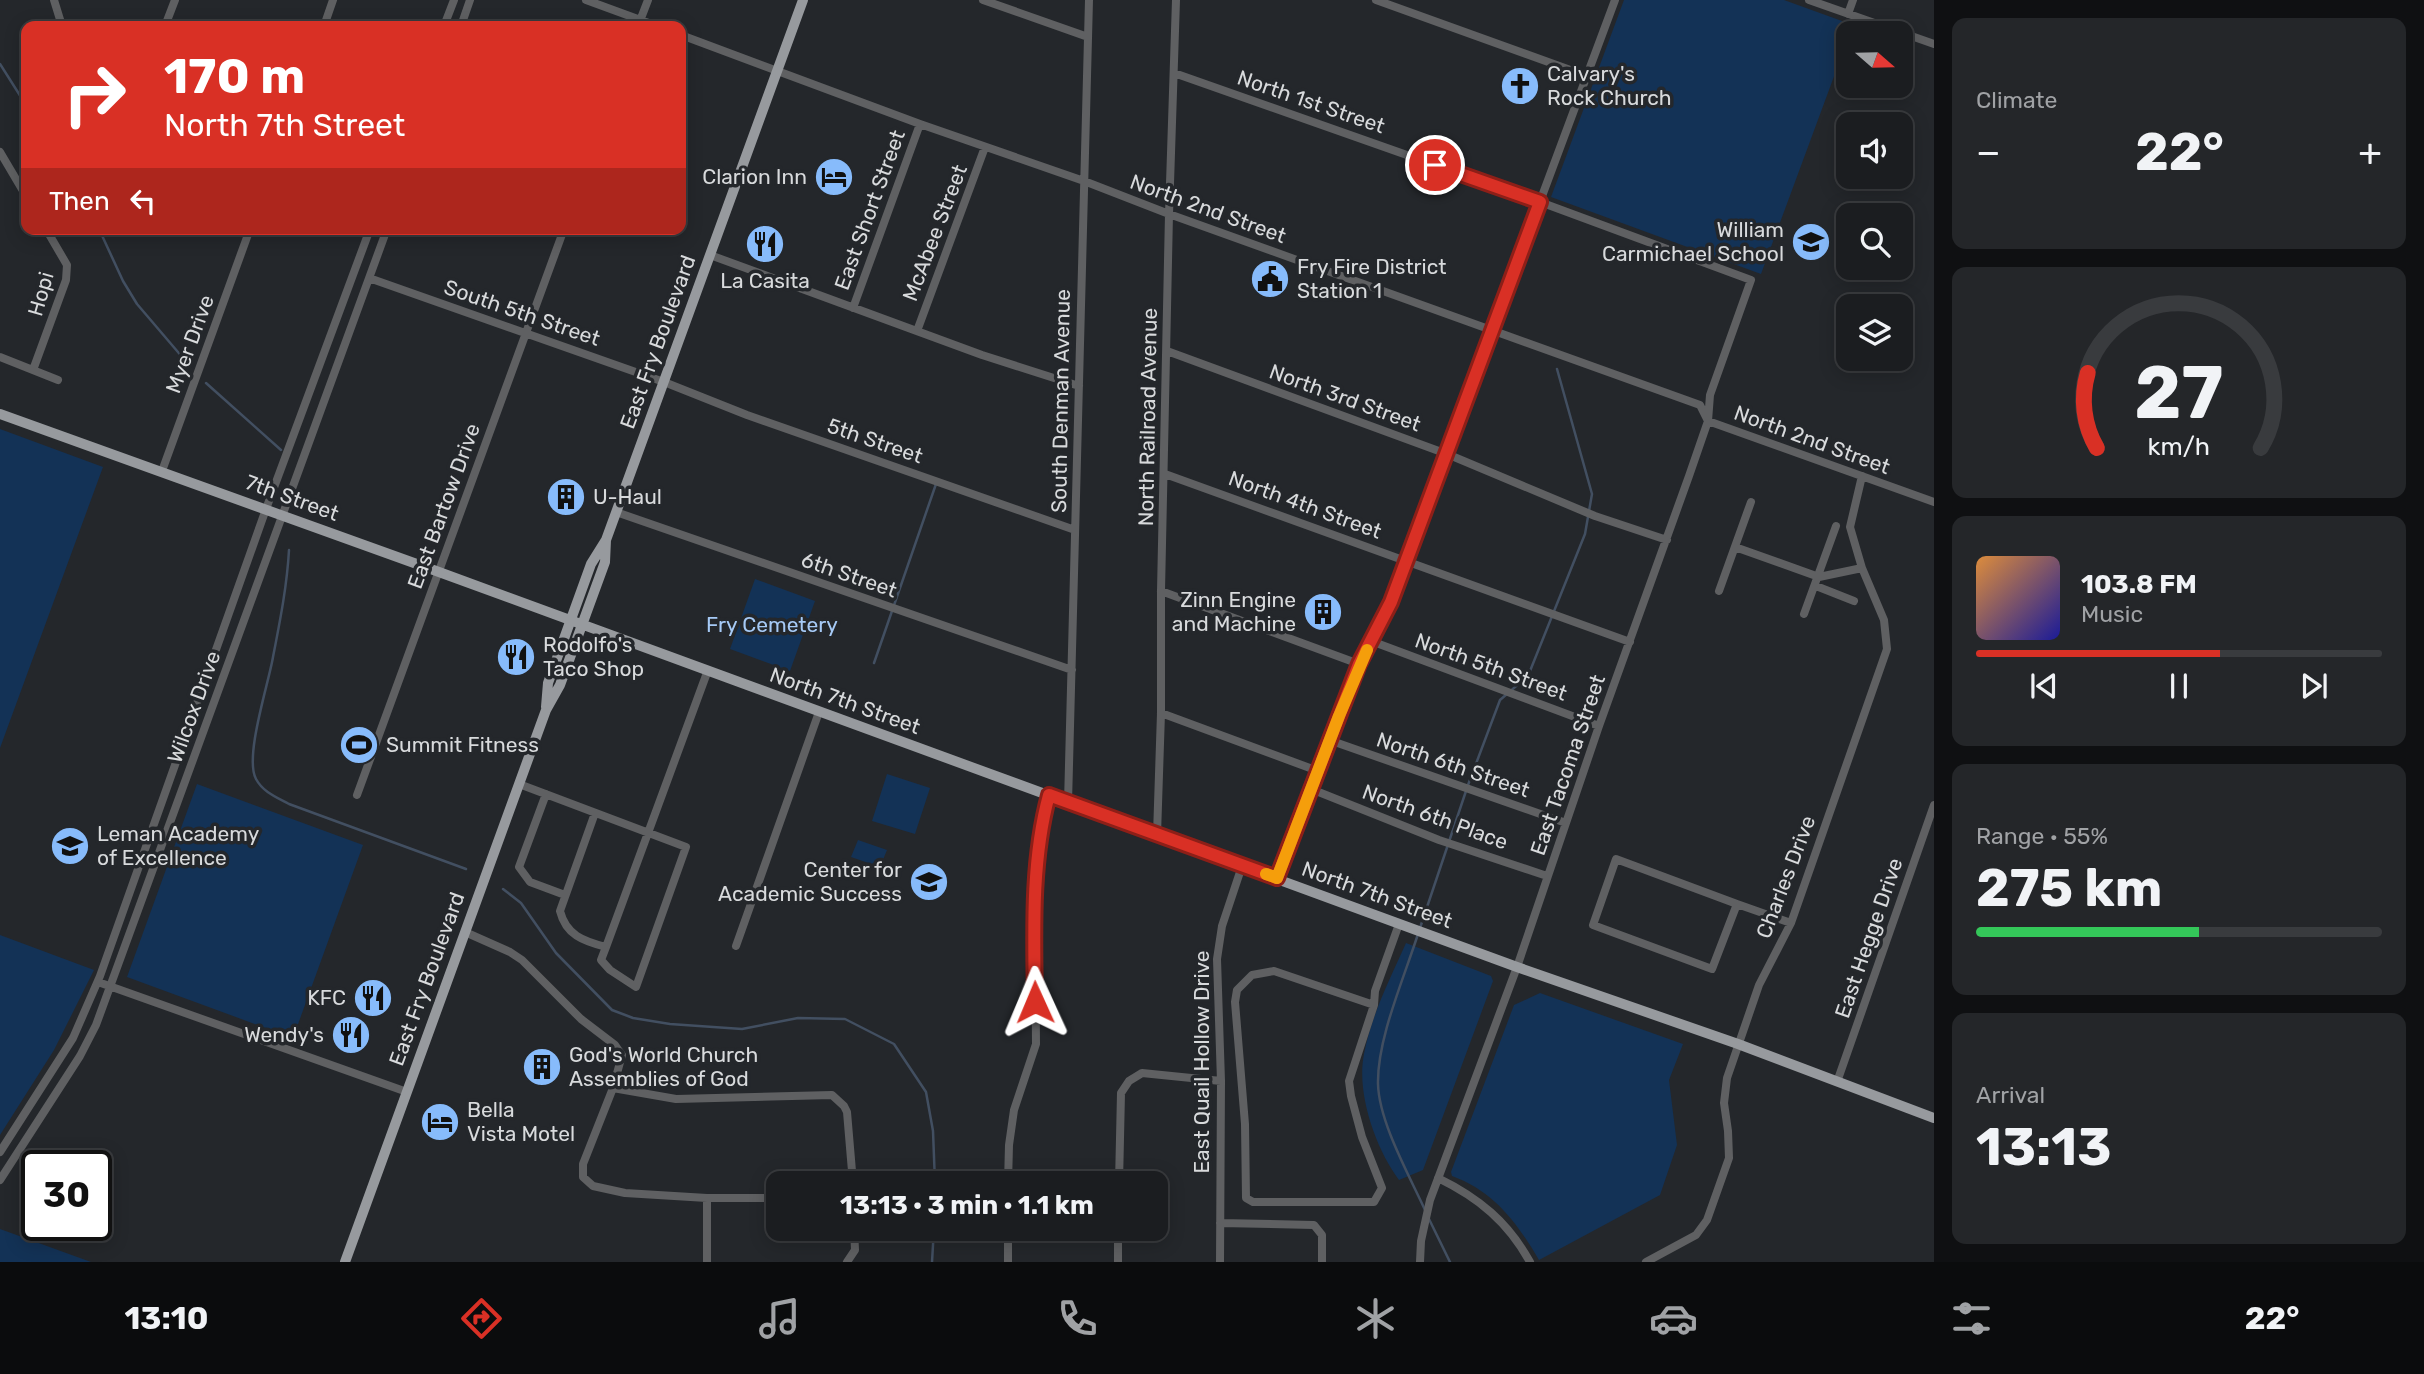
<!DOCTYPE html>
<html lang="en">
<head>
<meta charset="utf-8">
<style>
	:root { --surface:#1b1d20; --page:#242629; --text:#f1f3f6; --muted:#a0a2a5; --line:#393b3e; --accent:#d93025 }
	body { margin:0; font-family:Rubik,sans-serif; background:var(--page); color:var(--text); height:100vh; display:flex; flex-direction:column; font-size:26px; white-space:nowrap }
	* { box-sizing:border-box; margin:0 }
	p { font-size:23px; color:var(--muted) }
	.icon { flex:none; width:38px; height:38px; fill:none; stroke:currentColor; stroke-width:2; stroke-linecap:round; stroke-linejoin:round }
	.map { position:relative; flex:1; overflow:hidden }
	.panel { display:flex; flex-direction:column; gap:18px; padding:18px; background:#0f1012; width:490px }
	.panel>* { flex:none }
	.top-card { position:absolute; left:21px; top:21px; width:665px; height:214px; border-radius:14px; box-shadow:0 4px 18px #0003,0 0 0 2px var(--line); background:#d93025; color:#fff; overflow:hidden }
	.needle { width:46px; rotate:110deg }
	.fabs { position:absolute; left:1836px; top:21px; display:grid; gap:14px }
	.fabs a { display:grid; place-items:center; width:77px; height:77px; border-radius:14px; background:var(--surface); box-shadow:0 4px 18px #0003,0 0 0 2px var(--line); font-size:35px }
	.speed { position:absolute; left:21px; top:1150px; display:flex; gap:14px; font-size:35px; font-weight:700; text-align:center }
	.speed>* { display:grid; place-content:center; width:91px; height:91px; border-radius:50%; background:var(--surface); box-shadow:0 4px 18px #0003,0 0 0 2px var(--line); line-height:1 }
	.speed .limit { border:4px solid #111; border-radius:10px; background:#fff; color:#111 }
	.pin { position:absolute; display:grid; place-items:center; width:60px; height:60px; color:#fff; margin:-30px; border:4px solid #fff; border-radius:50%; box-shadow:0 2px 7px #0007 }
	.me { position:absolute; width:77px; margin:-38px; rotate:359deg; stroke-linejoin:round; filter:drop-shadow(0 0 5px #0008) }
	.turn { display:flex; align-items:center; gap:24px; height:147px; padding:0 28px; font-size:32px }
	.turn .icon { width:91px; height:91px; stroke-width:2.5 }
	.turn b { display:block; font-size:49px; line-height:60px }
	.then { display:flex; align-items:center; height:66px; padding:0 28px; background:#0003; gap:14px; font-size:26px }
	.big { font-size:52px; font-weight:700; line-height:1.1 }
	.panel .card { flex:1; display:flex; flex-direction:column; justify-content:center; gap:10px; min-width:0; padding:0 24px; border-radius:14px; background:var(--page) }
	.panel .dial { align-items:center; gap:0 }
	.dial svg { height:182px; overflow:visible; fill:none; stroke:var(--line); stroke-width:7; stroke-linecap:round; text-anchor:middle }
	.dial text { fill:var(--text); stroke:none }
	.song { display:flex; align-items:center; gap:21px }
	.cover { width:84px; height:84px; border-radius:10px; background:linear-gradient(135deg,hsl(30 70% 55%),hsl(240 70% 35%)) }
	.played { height:7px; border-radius:4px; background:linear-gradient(90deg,var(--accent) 60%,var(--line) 60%) }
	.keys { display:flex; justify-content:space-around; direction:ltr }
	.heat { display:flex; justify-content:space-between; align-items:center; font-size:38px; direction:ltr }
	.charge { height:10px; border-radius:5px; background:linear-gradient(90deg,#34c759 55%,var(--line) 0) }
	.trip { position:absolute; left:766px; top:1171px; width:402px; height:70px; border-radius:14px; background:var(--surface); box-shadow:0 4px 18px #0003,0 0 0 2px var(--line); font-weight:700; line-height:70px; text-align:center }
	.dock { display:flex; height:112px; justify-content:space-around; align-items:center; background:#0b0c0d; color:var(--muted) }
	.dock .icon { width:49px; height:49px }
	.dock .on { color:var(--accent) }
	.dock b { font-size:32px; color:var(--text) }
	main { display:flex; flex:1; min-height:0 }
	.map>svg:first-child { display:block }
	.green { fill:#133256 }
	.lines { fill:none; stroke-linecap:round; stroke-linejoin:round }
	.stream { stroke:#424f61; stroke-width:2.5 }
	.minor { stroke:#5f6062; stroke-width:8 }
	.major { stroke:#979a9e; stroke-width:10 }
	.route-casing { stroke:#8d1f18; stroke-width:18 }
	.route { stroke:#d93025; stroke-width:12 }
	.slow { stroke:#f59e0b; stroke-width:12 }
	.labels { text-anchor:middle; stroke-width:7; stroke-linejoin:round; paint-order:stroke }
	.poi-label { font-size:21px; fill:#d8dadc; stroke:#24272b; text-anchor:start }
	.street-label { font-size:21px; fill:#d8dadc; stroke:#24272b }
	.park-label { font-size:21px; fill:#a6caf6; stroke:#24272b }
</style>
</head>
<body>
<main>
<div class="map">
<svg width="1934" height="1262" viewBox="0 0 1934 1262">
	<rect width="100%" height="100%" fill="#24272b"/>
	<path class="green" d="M1624,0H1784L1853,25L1761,274L1551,197Z
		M0,429L103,467L0,748Z
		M755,579L815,601L790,671L730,649Z
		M887,774L930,788L915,834L872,821Z
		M197,784L363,845L293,1038L127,977Z
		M858,840L887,850L880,867L851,857Z
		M0,935L94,970L54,1050L0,1135Z
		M1406,943L1491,976L1493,981L1423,1170L1399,1180C1376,1149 1356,1094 1364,1054C1371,1016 1390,979 1406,943Z
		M1540,993L1683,1044L1669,1080L1677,1145L1660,1195L1539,1260C1518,1224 1494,1191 1452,1176L1451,1172L1514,1005Z
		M0,1229L91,1262H0Z"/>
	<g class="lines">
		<path class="stream" d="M0,64L26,105
			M99,229L123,281L137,304L189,365
			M206,383L281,450
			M289,550C287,586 280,621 273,657C269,682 244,757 256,779C263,792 276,797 289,804L466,869
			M874,663L936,484
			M1468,785L1500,700L1528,676L1585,534L1592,494L1557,369
			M503,889L521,903L556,953L612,1010L633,1018L670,1024L742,1029L798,1018L845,1019L894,1044L926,1092L933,1131L935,1183
			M1420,928L1466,791
			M1418,934C1404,978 1377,1039 1378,1084C1379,1122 1409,1175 1425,1210
			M1429,1219L1450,1262
			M932,1262L934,1228"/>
		<path class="minor" d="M54,0L62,26
			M586,0L657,26
			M983,0L1088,37
			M1376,0L1587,76
			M1809,0L1934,44
			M1848,14L1853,0
			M165,26L175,0
			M324,26L333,0
			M444,26L454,0
			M461,26L470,0
			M638,26L648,0
			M681,35L920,124L1084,181L1169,214L1700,405L1708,421L1934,502
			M1174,73L1540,202L1751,280L1710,395L1708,421L1689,476L1599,726L1517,967L1430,1200L1421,1241L1420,1262
			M0,152L26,196
			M710,255L982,355L1079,386
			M369,278L664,382L747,415L1075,530
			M853,308L920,124
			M917,331L985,147
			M1167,351L1447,454L1595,516L1667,540
			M0,357L58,380
			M33,370L66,280L67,265L46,229
			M162,471L250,229
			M1165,474L1630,642
			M616,512L1072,670
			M1735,547L1819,577L1862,568
			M1816,586L1854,601
			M1161,591L1359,664
			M1719,591L1751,502
			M1804,614L1836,526
			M1371,641L1599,726
			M1161,713L1318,771
			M1329,740L1566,823
			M519,784C575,805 630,826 686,847L636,987L610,970L601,960L606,947L708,670
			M1311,789L1439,840L1547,876
			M546,794L519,867L530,882L565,895
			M357,795L564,229
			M1068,803L1089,0
			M595,813L560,911C566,935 583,941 606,947
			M1157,835L1161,713V591L1169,214L1176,0
			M1616,859L1737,904L1712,969L1593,925Z
			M1277,878L1359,664L1391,602L1615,0
			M1737,904L1791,923
			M465,932L510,952L522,960L581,1019L615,1045L622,1055L613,1088L583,1164V1177L593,1186L625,1193L707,1198H779
			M736,946L819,712
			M98,982L407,1092
			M1374,1005L1274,971L1252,975L1237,990L1235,1002L1245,1124L1246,1198L1253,1202H1374L1382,1188L1362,1137L1351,1096L1349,1081L1374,1005L1375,991L1399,924
			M1837,1082L1934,805
			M613,1088L676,1099L832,1095L844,1106L847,1112L853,1183
			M0,1152L73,1038L100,976L266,509L370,229
			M1438,1178C1479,1198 1508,1222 1530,1262
			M0,1180L80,1056L96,1025L387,229
			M1008,1183L1009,1145L1014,1110L1036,1044L1035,920L1040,828L1050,795
			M1119,1183L1121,1093L1129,1081L1142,1073L1221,1081
			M1220,1223L1314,1225L1322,1235V1262
			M707,1262V1198
			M847,1262L855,1250L854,1228
			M1008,1262V1228
			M1118,1262V1228
			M1220,1262L1221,1081L1217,959L1222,926L1242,866
			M1646,1262L1696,1235L1707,1220L1729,1158L1728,1131L1724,1103L1727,1078L1759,985L1791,923L1887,649L1884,620L1862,568L1850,527L1862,476"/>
		<path class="major" d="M0,414L439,572L1517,967L1738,1044L1934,1118
			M546,707L548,683L591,564L606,540L803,0
			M345,1262L546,710L560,685L605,562L606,540"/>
	</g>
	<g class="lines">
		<g class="route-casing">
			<path id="route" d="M1035,1002C1034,934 1031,861 1049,795L1277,878L1359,664L1391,602L1540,202L1435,165"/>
		</g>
		<use href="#route" class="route"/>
		<path class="slow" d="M1266,874L1277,878L1339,716L1367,650"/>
	</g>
	<defs>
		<g id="church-disc" transform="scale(2.0125)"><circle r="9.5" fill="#87bbfb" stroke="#24272b"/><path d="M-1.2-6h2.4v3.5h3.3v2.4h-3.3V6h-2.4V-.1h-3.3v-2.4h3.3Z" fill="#111"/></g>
		<g id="hotel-disc" transform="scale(2.0125)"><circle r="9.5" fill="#87bbfb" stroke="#24272b"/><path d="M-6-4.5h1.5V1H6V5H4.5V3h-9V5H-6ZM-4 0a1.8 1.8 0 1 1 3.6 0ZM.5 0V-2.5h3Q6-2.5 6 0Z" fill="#111"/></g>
		<g id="school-disc" transform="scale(2.0125)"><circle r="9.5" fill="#87bbfb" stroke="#24272b"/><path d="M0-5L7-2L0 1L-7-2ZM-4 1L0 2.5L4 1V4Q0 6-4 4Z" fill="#111"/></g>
		<g id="restaurant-disc" transform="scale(2.0125)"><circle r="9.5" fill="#87bbfb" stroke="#24272b"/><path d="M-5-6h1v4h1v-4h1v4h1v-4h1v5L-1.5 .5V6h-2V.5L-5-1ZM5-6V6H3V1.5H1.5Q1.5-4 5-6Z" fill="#111"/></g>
		<g id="civic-disc" transform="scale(2.0125)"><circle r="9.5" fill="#87bbfb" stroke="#24272b"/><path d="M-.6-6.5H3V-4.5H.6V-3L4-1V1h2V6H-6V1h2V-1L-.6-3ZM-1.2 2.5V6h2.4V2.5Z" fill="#111"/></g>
		<g id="building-disc" transform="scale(2.0125)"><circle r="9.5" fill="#87bbfb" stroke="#24272b"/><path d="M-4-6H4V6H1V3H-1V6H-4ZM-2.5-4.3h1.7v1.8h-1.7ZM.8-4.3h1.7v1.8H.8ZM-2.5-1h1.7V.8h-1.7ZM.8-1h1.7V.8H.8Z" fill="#111"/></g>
		<g id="stadium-disc" transform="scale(2.0125)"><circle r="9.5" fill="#87bbfb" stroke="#24272b"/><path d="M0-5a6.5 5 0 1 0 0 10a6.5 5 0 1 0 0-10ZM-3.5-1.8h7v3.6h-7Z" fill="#111"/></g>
	</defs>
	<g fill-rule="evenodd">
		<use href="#church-disc" x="1520" y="86"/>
		<use href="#hotel-disc" x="834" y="177"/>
		<use href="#school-disc" x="1811" y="242"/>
		<use href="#restaurant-disc" x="765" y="244"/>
		<use href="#civic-disc" x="1270" y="279"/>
		<use href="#building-disc" x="566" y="497"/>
		<use href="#building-disc" x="1323" y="612"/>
		<use href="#restaurant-disc" x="516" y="657"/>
		<use href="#stadium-disc" x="359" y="745"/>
		<use href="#school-disc" x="70" y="846"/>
		<use href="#school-disc" x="929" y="882"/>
		<use href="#restaurant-disc" x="373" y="998"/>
		<use href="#restaurant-disc" x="351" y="1035"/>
		<use href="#building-disc" x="542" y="1067"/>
		<use href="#hotel-disc" x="440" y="1122"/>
	</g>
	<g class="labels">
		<g class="poi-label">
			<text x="1547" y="81">Calvary's<tspan x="1547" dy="24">Rock Church</tspan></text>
			<text x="807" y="184" text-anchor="end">Clarion Inn</text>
			<text x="1784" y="237" text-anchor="end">William<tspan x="1784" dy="24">Carmichael School</tspan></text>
			<text x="1297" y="274">Fry Fire District<tspan x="1297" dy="24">Station 1</tspan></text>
			<text x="765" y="288" text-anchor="middle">La Casita</text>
			<text x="593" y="504">U-Haul</text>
			<text x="1296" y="607" text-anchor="end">Zinn Engine<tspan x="1296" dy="24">and Machine</tspan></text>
			<text x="543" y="652">Rodolfo's<tspan x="543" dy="24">Taco Shop</tspan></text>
			<text x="386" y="752">Summit Fitness</text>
			<text x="97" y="841">Leman Academy<tspan x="97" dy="24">of Excellence</tspan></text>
			<text x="902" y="877" text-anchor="end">Center for<tspan x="902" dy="24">Academic Success</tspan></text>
			<text x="346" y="1005" text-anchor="end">KFC</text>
			<text x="324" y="1042" text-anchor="end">Wendy's</text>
			<text x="569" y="1062">God's World Church<tspan x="569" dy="24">Assemblies of God</tspan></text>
			<text x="467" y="1117">Bella<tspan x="467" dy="24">Vista Motel</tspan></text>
		</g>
		<g class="street-label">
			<text transform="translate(1311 102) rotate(19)" y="7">North 1st Street</text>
			<text transform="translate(1208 209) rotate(20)" y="7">North 2nd Street</text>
			<text transform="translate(870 210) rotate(-70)" y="7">East Short Street</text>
			<text transform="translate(935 233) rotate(-69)" y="7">McAbee Street</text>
			<text transform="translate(41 294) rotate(-74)" y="7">Hopi</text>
			<text transform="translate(522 313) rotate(19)" y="7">South 5th Street</text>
			<text transform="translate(658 342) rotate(-70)" y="7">East Fry Boulevard</text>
			<text transform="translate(190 344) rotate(-70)" y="7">Myer Drive</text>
			<text transform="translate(1345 398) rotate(20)" y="7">North 3rd Street</text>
			<text transform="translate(1061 401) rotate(-89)" y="7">South Denman Avenue</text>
			<text transform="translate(1148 417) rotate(-89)" y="7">North Railroad Avenue</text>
			<text transform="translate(1812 440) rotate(20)" y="7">North 2nd Street</text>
			<text transform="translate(875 441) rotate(19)" y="7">5th Street</text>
			<text transform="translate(292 498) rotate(20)" y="7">7th Street</text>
			<text transform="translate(1305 505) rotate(20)" y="7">North 4th Street</text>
			<text transform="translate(444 506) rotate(-70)" y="7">East Bartow Drive</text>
			<text transform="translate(849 575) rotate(19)" y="7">6th Street</text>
			<text transform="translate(1491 667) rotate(20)" y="7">North 5th Street</text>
			<text transform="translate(845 701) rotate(20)" y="7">North 7th Street</text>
			<text transform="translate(194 707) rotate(-70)" y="7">Wilcox Drive</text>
			<text transform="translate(1453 765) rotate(19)" y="7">North 6th Street</text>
			<text transform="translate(1568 765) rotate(-71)" y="7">East Tacoma Street</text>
			<text transform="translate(1435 817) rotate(20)" y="7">North 6th Place</text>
			<text transform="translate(1786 877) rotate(-69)" y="7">Charles Drive</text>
			<text transform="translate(1377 895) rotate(20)" y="7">North 7th Street</text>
			<text transform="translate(1869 938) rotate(-71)" y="7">East Hegge Drive</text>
			<text transform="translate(427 979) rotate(-70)" y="7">East Fry Boulevard</text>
			<text transform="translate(1202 1062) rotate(-90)" y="7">East Quail Hollow Drive</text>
		</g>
		<g class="park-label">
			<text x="772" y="632">Fry Cemetery</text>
		</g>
	</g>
</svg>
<div class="fabs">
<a><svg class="needle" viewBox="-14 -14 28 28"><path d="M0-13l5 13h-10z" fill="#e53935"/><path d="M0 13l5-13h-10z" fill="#a0a2a5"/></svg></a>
<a><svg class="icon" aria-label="sound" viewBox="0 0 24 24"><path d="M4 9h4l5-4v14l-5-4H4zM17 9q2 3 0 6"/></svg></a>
<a><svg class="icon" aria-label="search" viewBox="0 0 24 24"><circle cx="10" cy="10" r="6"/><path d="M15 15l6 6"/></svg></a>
<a><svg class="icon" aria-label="layers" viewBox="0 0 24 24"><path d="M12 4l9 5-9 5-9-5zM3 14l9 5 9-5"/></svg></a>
</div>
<div class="speed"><div class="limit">30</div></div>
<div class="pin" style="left:1435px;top:165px;background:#d93025"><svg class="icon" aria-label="arrive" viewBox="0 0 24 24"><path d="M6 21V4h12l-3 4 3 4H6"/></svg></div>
<svg class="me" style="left:1035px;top:1002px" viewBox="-20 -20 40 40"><path d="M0-17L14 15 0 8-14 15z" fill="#d93025" stroke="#fff" stroke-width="4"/></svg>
<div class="trip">13:13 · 3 min · 1.1 km</div>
<div class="top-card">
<div class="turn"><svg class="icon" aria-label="right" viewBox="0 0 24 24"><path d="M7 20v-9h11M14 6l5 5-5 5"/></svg><div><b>170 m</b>North 7th Street</div></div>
<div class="then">Then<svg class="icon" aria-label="left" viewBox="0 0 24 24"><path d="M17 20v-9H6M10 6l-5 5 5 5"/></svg></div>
</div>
</div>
<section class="panel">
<div class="card"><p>Climate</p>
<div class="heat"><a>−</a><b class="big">22°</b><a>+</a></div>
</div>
<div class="card dial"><svg viewBox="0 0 100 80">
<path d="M14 69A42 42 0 1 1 86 69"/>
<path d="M14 69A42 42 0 0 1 10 36" stroke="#d93025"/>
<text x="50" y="56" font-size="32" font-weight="700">27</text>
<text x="50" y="72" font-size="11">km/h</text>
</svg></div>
<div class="card">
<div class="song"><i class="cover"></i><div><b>103.8 FM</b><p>Music</p></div></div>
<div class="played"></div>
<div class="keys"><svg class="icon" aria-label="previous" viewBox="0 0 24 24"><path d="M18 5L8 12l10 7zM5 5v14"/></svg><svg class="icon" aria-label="pause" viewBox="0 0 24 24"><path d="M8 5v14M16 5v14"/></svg><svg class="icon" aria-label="next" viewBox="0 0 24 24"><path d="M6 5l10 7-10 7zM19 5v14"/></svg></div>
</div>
<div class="card"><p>Range · 55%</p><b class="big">275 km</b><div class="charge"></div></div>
<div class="card"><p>Arrival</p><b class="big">13:13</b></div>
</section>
</main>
<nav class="dock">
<b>13:10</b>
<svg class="icon on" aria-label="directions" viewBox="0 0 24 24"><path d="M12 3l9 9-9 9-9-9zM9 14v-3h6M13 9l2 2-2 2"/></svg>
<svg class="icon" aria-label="music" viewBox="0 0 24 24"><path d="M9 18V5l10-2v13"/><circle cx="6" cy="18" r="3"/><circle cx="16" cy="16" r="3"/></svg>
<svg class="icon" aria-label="phone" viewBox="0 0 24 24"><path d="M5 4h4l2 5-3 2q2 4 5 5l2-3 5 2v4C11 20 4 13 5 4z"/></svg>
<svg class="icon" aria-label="climate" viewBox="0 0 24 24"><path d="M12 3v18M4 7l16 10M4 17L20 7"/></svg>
<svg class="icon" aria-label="car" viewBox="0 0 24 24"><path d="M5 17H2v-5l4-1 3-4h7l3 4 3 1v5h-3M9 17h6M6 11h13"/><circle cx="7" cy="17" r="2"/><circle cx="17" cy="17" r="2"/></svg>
<svg class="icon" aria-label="filters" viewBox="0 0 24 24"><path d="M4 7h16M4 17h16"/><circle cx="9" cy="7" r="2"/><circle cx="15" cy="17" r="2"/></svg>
<b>22°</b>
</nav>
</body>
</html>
